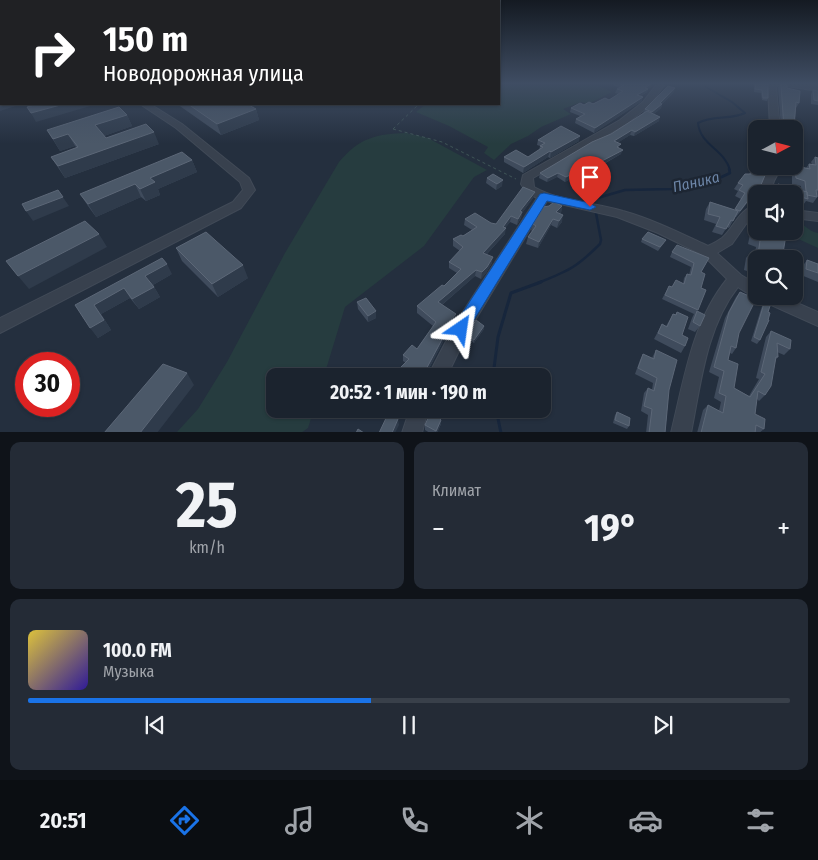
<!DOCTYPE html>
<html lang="ru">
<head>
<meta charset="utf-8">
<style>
	:root { --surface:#1b232e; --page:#242b36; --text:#f1f3f6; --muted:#a0a4aa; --line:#39404a; --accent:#1a73e8 }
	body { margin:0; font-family:"Fira Sans Condensed",sans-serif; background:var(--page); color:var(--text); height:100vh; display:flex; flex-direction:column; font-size:19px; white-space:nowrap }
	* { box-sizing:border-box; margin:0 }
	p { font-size:16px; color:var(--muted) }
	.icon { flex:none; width:28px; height:28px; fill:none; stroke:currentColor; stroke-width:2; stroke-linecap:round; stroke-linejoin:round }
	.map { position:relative; height:432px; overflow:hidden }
	.drawer { display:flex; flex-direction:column; gap:10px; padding:10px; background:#0f1319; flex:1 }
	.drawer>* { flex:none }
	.top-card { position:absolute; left:0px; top:0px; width:500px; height:105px; box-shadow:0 1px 4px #0004,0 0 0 1px var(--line); background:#202124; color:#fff; overflow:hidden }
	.needle { width:32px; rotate:83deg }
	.tools { position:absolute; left:748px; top:120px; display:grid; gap:10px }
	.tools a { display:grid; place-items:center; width:55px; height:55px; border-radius:10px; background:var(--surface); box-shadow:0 1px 4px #0004,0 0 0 1px var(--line); font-size:25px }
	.speed { position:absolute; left:15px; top:352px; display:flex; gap:10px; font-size:25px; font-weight:700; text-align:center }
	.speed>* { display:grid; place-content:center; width:65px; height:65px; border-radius:50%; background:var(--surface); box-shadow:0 1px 4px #0004,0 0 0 1px var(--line); line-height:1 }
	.speed .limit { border:8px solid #d22; background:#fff; color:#111 }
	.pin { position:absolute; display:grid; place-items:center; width:42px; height:42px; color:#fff; margin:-51px -21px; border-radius:50% 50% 50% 0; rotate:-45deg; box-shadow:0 0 5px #0007 }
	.pin .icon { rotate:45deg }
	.me { position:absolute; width:55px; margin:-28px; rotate:32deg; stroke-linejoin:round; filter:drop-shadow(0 0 4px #0008) }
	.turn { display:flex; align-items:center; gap:18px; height:105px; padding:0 20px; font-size:22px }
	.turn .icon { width:65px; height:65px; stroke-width:2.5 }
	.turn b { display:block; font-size:35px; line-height:42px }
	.big { font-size:38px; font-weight:700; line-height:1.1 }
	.drawer .widget { flex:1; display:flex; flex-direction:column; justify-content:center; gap:8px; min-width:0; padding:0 18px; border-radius:10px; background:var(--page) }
	.drawer .dial { align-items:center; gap:0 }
	.dial b { font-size:65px; line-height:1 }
	.song { display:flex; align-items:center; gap:15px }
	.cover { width:60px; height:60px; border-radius:8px; background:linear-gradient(135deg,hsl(50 70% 55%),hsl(250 70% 35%)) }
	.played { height:5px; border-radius:2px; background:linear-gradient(90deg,var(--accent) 45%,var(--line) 45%) }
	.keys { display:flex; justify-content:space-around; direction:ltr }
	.heat { display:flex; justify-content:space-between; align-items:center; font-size:28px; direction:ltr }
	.drawer .tiles { flex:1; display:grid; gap:10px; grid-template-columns:1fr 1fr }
	.widget:last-child { grid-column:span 2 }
	.trip { position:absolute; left:266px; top:368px; width:285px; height:50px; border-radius:10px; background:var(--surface); box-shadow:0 1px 4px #0004,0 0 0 1px var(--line); font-weight:700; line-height:50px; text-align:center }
	.dock { display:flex; height:80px; justify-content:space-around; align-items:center; background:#0b0e12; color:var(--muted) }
	.dock .icon { width:35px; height:35px }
	.dock .selected { color:var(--accent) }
	.dock b { font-size:22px; color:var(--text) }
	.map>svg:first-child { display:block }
	.green { fill:#263c3f }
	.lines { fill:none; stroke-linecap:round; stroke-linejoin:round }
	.stream-far2 { stroke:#17263c; stroke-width:2 }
	.stream-far1 { stroke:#17263c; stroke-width:2.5 }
	.stream { stroke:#17263c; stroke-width:3 }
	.minor-casing { stroke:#414a57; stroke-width:2 }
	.path { stroke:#3f5557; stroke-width:1; stroke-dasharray:3 3; stroke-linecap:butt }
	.minor { fill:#38414e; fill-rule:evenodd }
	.wall { fill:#3f4b5c }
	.shaded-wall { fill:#2f3b4b }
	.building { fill:#4b5868; stroke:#5c6777 }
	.route { fill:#1a73e8; stroke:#114b97 }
	.labels { text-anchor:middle; stroke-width:5; stroke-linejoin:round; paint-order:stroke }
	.water-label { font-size:15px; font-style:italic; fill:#6d86a8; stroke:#1d2633 }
</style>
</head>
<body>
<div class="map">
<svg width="818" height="433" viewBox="0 0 818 433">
	<rect width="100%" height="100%" fill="#242f3e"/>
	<path class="green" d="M499,84H595L612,92L588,104L581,102L563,109L571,114L541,127L528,136L511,144L494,160L484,153L488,147L449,126L416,112L426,104H499Z
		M406,133L428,138L487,170L474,177L424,246L345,307L324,376H275V409H314L308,428L301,433L177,432L198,409L227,362L285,253L339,162C359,138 376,134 406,133Z
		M794,219C803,222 807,231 818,233V248L781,231H794Z"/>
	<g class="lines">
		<path class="stream-far2" d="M701,84L732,102L745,113C730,120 713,115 698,123C700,145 725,150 730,170"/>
		<path class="stream-far1" d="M594,203V199L625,190L672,189L693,183L713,181L730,173L729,169
			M538,283C568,271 576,268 600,244L601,240L596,213"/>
		<path class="stream" d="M493,376L498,337L511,293L541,282
			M496,409L501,433"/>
		<g class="minor-casing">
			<path id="minor" d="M657,84H665L649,106L626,124L533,178L534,187C561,202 593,202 623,211C652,219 680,233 708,246C712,244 718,241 722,238C734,228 739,209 756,205V215L746,224L732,244L717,253L741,275L756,284V296H781L818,312V326L760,300L758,296C750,296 744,291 738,287C706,328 701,383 691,433H671C684,380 692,322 727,279L703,255L658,233L617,217L547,201L468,332L447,376H428L455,324L537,198L526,192L521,184L523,175L620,120L643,102Z
				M770,84H780L776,87L780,129H770L768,86Z
				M783,84L818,85V91L787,86Z
				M140,104H150L182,124L249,178L255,190L241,208L0,333V318L233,202L243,190L240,182L176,128Z
				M771,166H782L774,181L770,194H758L762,181Z
				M794,210L818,213V221L794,218Z
				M410,409H428L422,433H402Z"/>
		</g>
		<path class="path" d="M393,129L442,142L516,179
			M393,129L419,104"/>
		<use href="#minor" class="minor"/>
	</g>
	<path class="wall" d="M611,84H656L648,89L647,92L641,96L642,101L594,133L575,123L576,119L580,116L570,112L571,108L609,100L619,94L615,93L617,89L619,88Z
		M754,84H768V98L767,101L762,100L761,93L754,92Z
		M780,84H787V88L799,103L796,108L794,127L796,166L806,168L809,164H812L811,162L815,157L818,158V196L813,203L806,201L801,208L794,206V194H772L778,184L801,190V186L792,184V175L786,174V166H794V129H781L778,88Z
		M813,90L818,91V105L811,104V94Z
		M674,92L662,104L661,108L654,114L659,121L634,136L630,135L617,143L621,154L604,164L606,165L604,169L589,176L583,172L565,182L557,177L547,182L539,178L540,173L611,134L643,113L645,109Z
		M177,104H253L254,108L256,109L259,120L221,135Z
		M127,115L132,126L104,136L106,138L159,144L65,178L51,157L77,148L75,146L60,151L47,130Z
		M538,140L579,141L550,158L548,157L523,173L504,162V157H528L539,150L540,146L537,145Z
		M754,144H756V158L750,157L751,150Z
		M192,160L197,172L158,189L160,195L146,201L141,197L96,217L88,206L80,194Z
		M754,165L757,166H769L756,193L750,202H748L736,217H735L729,228L727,227L722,235L712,232L716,224L704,220L706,209L710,202L735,210L741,199L735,196L738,191L734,189L738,183L749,174Z
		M487,178L502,186L496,190L486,183Z
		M535,192L533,198L522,213L521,218L517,225L510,222L505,228V234L487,254L492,263L486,273L481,279L475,276L442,305L455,320L445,332H446L445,338L425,376H405L401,373V367L406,363L403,361V355L417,349L433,326L417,313V306L444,286L457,273L449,268V262L460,251L453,246V239L463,236L472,230L464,225L465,219L496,224Z
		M562,206L561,213L559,214L562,222L557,228L551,225L538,248L526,244L528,237L532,231L531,230L533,224Z
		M754,228L774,234L775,232L786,235L756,259V274L744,270L746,258L751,252L755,253L756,247L748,244L750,234Z
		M642,239L664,243L658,251L641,242Z
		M176,248L248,278L218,297L182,261Z
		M672,252L709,258L701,272V288L706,290L697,311L700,326L695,332L688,329L692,318L694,314L662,299L669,286L672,287L683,284L684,278L687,274L689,275L691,267L670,257Z
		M807,260L818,264V282L801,275V282L796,286L800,298L798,301L789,297V296H794V266L801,268L802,267Z
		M172,274L153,285L160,297L139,309L130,298L101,314L111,330L98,338L75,305Z
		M740,292L739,333L736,348L732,354L730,353L728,360L734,388L749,396L759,379L756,378L766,337L771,331L790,349L784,355L777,352L778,357L776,359L765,395L759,401L757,399L755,414L764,429L759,433H697L703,410L708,405L719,411L721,402L714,398L719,377L709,372L725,318L736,297Z
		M765,300L760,340L757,344L751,341L763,303Z
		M357,302L376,318L368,322L358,309Z
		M677,312L685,346L681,353L654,339L662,324L666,326L673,314L675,315Z
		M484,329L474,343L467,338V335Z
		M656,350L669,390L665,433H646L648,415L641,411L644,393L648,388L652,390L653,383L635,374L640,360L643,354L652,358Z
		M444,409L440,419L441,420V424L437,433H430L425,430V425Z
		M617,412L629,426L627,429L613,423L615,415Z"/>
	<path class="shaded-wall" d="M651,84H656L648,89L647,92L636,98L637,95L645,88Z
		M675,88L674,92L659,107L662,104L661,108L651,117L652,112L660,103Z
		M643,97L642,101L594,133L595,128Z
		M0,99H1V104H22L0,111Z
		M64,104H97L36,122L31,113Z
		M245,104H253L255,110L256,109L259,120L221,135L217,124Z
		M127,115L132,126L101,137L95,125Z
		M660,117L659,121L634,136L635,132Z
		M632,130L630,135L613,146L614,141Z
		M154,132L159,144L65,178L58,166Z
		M68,134L75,146L60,151L53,139Z
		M580,136L579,141L550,158L551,152Z
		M623,150L621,154L599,166L600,162Z
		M550,151L548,157L523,173L524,167Z
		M192,160L197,172L158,189L160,195L146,201L140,189L150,178Z
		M606,165L604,169L589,176L590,171Z
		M584,168L583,172L565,182L566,177Z
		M558,173L557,177L547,182L548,178Z
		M503,180L502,186L496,190L497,184Z
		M135,184L141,197L96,217L88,204Z
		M58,190L69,206L33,221L26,211Z
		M535,192L533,198L522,213L521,218L517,225L520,211Z
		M562,206L561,213L554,218L556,212Z
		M563,215L562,222L557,228L559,221Z
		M511,216L510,222L503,231L506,228L505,234L482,259L483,253Z
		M553,219L551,225L538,248L539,242Z
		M99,234L107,247L29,289L18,276Z
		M493,257L492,263L486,273L481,279L482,272Z
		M167,264L172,274L151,286L145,276Z
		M243,265L248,278L218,297L212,284Z
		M476,270L475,276L438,308V302Z
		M154,287L160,297L139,309L132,299Z
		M124,288L130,298L101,314L111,330L98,338L90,328L94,305Z
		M376,311V318L368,322V316Z
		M456,314L455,320L442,336V330Z
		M484,326V329L474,343V340Z
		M446,332L445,338L425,376H423V375Z
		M187,373L194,385L157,433H140Z
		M442,409H444L438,423L439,418Z
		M398,419L399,425L395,433H392Z
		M441,420V424L437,433H436Z"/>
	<path class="building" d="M0,84H1V99H0Z
		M620,84H651L645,88L648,89L637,95L643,97L595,128L576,119L585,114L571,108L580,103L584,105L589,102L593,104L605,98L609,100L623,91L617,89L624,85Z
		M756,84H768V98H763L762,90L755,89Z
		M781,84H787V88L800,91L799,103L796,102L794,127L796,166L810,169L809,164L816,165L815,157L818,158V190H816L817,197L807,195V192L806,191L805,181L796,178L795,170L790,169V166H794V129H784Z
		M668,86L675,88L660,103L662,104L652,112L645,109Z
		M813,90L818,91V101L814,100Z
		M38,104H64L31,113L27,107Z
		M188,104H247L256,109L217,124Z
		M119,107L127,115L95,125L106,138L146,124L154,132L58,166L51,157L78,147L68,134L53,139L47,130Z
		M647,111L660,117L635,132L632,130L614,141L621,144L617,147L623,150L600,162L606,165L590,171L584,168L566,177L558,173L548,178L540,173L592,142L611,134Z
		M561,126L580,136L551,152L550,151L524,167L504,157L516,150L528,157L543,147L540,146L545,143L538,140Z
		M754,144H756V151H754Z
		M182,152L192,160L150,178L155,182L140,189L135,184L88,204L80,194Z
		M754,165L760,167V166H769L760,187L754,196L752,195L740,211L735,209L745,193L739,190L743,185L738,183L745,174H751Z
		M493,174L503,180L497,184L487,178Z
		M778,184L807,192L808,199L794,195V194H778Z
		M523,187L535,192L520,211L522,212L518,219L511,216L503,227L506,228L483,253L493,257L487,267L482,272L476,270L438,302L456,314L442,330L446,332L423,375L424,376H408L410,374L401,367L409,359L403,355L412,345L417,349L436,322L417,306L442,285L444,286L461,269L449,262L463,247L453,239L461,235L463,236L477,227L465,219L475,213L491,223L496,224Z
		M58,190L63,197L26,211L22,204Z
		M554,202L562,206L556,212L563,215L559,221L553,219L539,242L528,237L536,226L533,224L543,207L549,206Z
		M710,202L738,211L733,221L731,220L726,229L716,226L720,217L708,214Z
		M85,221L99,234L18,276L6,261Z
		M754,228L756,229V231H764L775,235V232L786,235L782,259H756V267L748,264L751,252L758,254L760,241L753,238Z
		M206,232L243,265L212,284L176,248Z
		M648,232L666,240L660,247L642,239Z
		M677,245L709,258L701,272L705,274L701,288L706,290L698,310L665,295L669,286L672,287L676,280L684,284L687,274L691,275L694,263L672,252Z
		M162,258L167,264L145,276L154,287L132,299L124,288L94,305L104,320L90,328L75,305Z
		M807,260L818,264V273L806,269Z
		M794,266L802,268L801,282L794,279Z
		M794,285L801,288L800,298L794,295Z
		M740,292L756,299L739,333L736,348L731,346L728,360L738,364L734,388L750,397L765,374L761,372L771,331L791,340L790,349L777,343L778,357H776L771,386L765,395L758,391L755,414L765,419L764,429L756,425L755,433H701L708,405L723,413L726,396L719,393L724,371L714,367L729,312Z
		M366,298L376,311L368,316L357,302Z
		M765,300L771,303L768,312L770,313L768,320H769L760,340L754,337Z
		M697,311L705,315L700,326L693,322Z
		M677,312L688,317L682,335L688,338L685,346L658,333L662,324L667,327L673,314L676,315Z
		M476,320L484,326L474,340L467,335Z
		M656,350L677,360L669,390L665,433H649L652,409L644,406L648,388L654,391L657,378L638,368L643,354L654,359Z
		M163,364L187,373L140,433H104Z
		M385,368L392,376H372Z
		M432,409H442L439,418L441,420L436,431L425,425Z
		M617,412L630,418L629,426L615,420Z
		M388,414L398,419L392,433H379Z
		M358,429L364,433H356Z"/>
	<linearGradient id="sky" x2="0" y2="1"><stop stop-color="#141a22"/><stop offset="0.58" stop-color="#3f4d63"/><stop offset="1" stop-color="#3f4d63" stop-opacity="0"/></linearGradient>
	<rect width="818" height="144" fill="url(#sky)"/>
	<path class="route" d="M544,193L590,203L596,207L590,210L547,201L466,333L461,335L455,333L453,329L455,324L540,194Z"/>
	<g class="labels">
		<g class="water-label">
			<text transform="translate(696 182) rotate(-13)" y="5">Паника</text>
		</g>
	</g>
</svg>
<div class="tools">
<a><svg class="needle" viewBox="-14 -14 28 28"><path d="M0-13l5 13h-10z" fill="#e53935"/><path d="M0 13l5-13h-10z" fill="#a0a4aa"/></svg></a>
<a><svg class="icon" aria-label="sound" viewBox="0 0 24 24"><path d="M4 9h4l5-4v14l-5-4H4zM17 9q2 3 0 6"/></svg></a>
<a><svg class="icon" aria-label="search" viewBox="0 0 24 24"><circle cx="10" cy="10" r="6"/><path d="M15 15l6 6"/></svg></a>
</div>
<div class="speed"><div class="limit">30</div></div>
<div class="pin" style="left:590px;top:207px;background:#d93025"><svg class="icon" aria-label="arrive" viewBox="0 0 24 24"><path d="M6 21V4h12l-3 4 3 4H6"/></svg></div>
<svg class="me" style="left:461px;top:329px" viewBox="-20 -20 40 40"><path d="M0-17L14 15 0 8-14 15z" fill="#1a73e8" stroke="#fff" stroke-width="4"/></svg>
<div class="trip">20:52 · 1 мин · 190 m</div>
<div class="top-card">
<div class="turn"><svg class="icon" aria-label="right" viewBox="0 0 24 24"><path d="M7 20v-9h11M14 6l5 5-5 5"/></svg><div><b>150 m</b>Новодорожная улица</div></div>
</div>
</div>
<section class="drawer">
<div class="tiles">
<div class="widget dial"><b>25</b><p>km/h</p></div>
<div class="widget"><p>Климат</p>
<div class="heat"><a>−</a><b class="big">19°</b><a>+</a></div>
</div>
<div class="widget">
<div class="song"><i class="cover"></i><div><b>100.0 FM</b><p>Музыка</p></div></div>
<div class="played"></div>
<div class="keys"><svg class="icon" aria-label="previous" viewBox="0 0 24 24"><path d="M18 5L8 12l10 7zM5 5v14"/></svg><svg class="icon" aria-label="pause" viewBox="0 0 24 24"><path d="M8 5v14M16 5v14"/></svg><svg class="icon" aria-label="next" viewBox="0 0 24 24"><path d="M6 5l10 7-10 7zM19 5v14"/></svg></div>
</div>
</div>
</section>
<nav class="dock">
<b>20:51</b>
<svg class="icon selected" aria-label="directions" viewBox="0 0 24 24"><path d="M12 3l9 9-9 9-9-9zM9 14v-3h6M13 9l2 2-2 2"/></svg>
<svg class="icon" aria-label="music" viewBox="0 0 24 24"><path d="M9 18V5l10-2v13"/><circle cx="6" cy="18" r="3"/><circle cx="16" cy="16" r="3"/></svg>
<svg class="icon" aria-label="phone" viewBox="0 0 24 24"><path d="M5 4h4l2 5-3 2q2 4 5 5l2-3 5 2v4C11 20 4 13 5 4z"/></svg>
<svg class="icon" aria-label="climate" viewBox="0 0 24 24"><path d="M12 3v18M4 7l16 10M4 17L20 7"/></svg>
<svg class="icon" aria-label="car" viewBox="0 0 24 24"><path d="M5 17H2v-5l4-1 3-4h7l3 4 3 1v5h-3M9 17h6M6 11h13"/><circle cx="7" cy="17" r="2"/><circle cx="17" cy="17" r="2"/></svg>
<svg class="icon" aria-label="filters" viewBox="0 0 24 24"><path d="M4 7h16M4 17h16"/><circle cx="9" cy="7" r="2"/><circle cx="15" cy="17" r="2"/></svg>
</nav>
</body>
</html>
